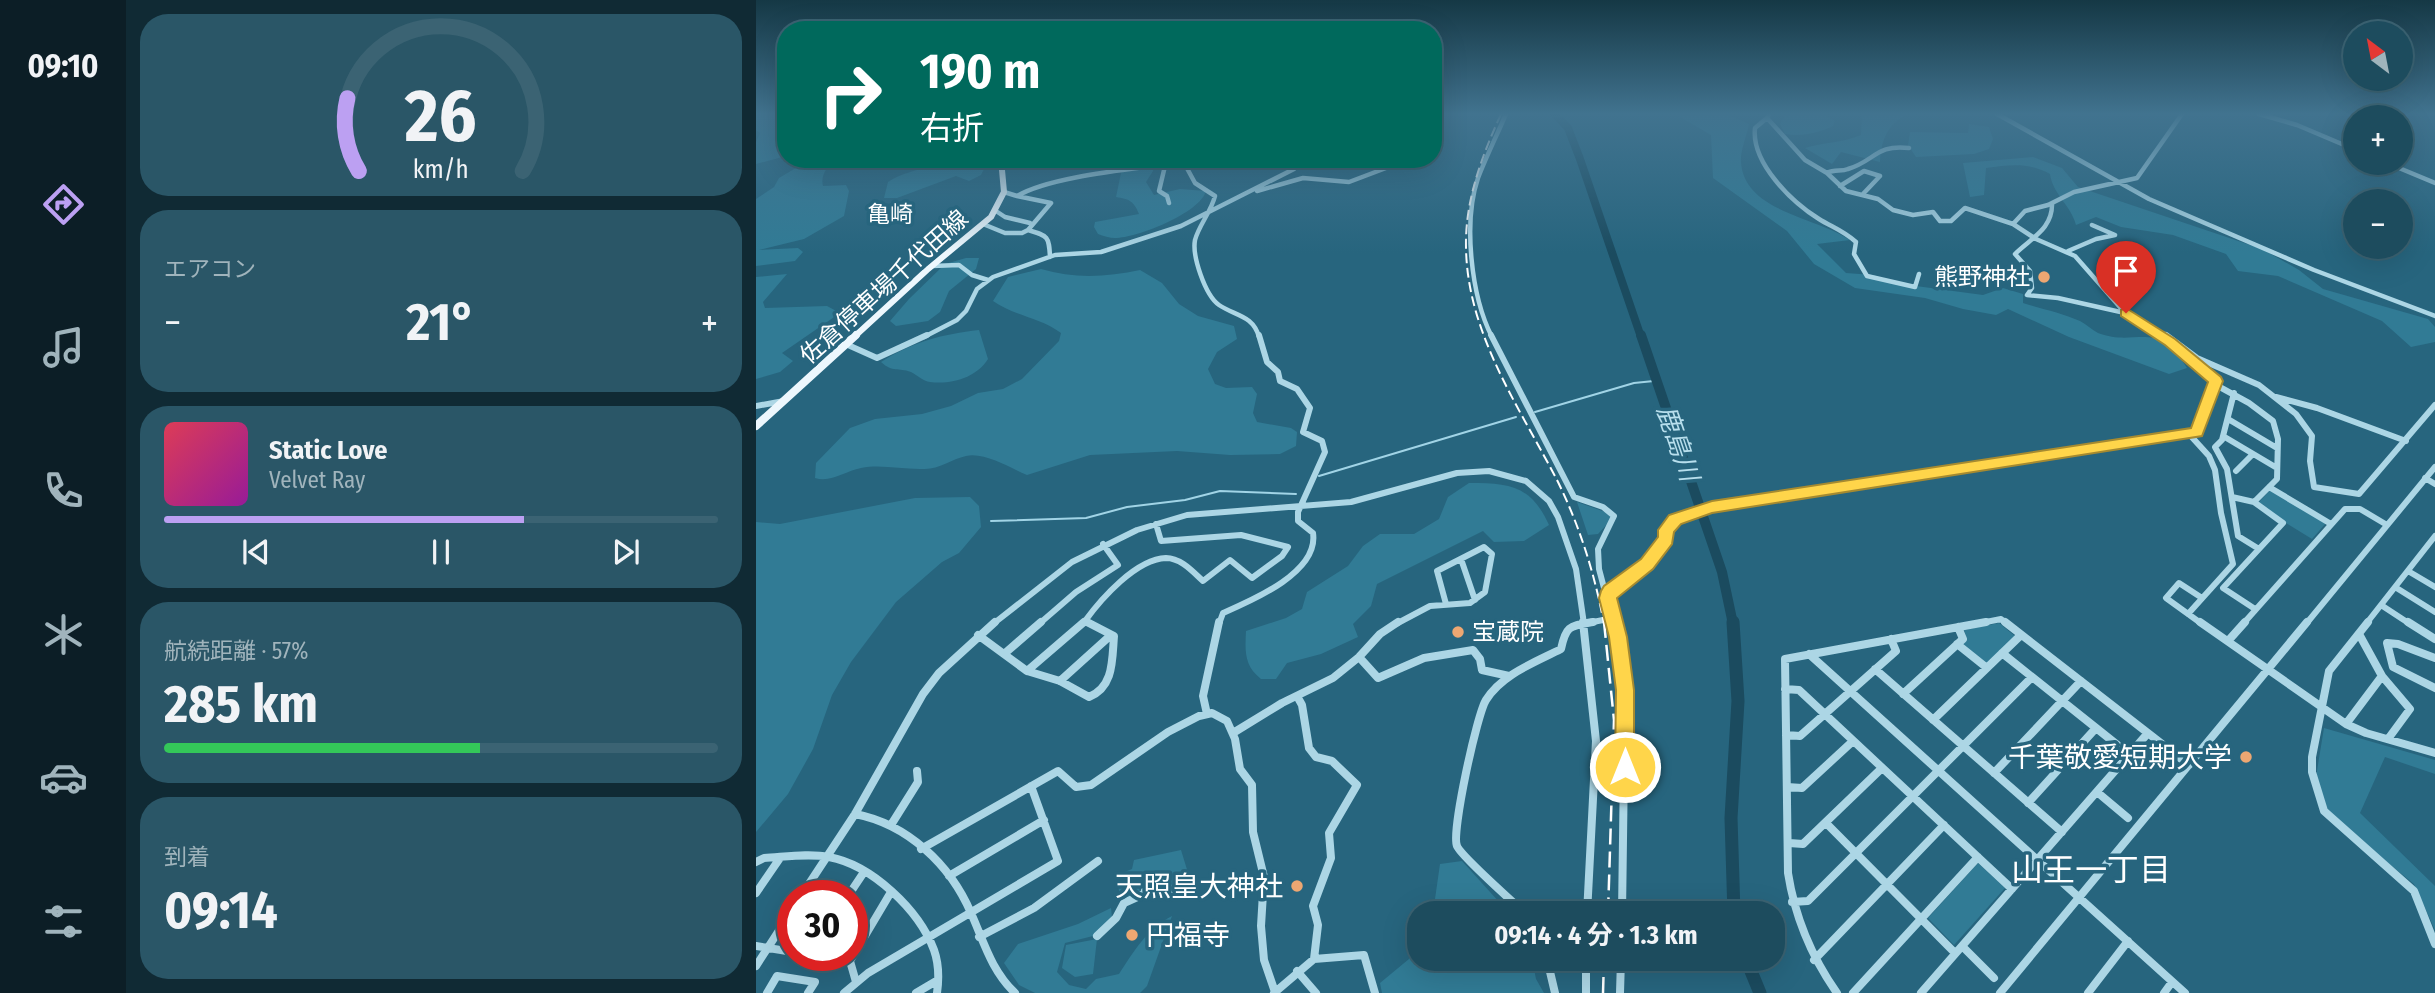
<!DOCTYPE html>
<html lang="ja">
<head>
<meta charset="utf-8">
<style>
	:root { --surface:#1d4c5e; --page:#2a5667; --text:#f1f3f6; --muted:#a0b4bc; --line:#3b6373; --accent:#bca0f2 }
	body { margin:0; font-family:"Fira Sans Condensed","Noto Sans JP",sans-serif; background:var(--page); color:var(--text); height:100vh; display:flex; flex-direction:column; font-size:26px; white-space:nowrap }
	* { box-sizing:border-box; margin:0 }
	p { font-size:23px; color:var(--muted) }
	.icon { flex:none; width:38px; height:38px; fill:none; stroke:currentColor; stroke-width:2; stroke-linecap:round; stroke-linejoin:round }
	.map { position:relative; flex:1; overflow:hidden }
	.side { display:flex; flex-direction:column; gap:14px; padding:14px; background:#102a34; width:630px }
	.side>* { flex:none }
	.banner { position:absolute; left:21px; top:21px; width:665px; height:147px; border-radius:28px; box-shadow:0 7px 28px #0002,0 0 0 2px var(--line); background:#00695c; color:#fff; overflow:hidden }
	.needle { width:46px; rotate:328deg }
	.buttons { position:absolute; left:1587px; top:21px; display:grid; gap:14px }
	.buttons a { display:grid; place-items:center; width:70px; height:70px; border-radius:50%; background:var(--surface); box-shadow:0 7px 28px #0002,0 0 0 2px var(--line); font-size:35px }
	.speed { position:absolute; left:21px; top:880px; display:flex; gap:14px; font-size:35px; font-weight:700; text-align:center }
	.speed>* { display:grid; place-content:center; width:91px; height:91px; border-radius:50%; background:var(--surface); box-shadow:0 7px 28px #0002,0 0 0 2px var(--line); line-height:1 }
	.speed .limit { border:10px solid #d22; background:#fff; color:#111 }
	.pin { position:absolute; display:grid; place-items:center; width:60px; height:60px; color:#fff; margin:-72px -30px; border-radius:50% 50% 50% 0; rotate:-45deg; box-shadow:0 0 7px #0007 }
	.pin .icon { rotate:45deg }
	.me { position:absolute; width:77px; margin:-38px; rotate:0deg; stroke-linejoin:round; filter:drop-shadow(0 0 5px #0008) }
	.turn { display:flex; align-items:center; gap:24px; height:147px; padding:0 28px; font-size:32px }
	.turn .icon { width:91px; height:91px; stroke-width:2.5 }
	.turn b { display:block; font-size:49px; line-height:60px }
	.big { font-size:52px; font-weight:700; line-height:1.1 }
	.side .widget { flex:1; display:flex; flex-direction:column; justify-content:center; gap:10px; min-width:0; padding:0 24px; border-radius:28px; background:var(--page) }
	.side .dial { align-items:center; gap:0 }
	.dial svg { height:182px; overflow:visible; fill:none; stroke:var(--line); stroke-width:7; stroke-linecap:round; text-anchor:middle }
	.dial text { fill:var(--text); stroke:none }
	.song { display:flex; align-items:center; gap:21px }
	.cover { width:84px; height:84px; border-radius:10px; background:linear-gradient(135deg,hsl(350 70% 55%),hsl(300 70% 35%)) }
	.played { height:7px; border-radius:4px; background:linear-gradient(90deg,var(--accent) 65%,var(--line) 65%) }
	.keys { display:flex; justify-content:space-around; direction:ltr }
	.heat { display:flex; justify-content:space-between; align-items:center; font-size:38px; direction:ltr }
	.charge { height:10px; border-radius:5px; background:linear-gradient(90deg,#34c759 57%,var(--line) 0) }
	.trip { position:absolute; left:651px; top:901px; width:378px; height:70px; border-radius:28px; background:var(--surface); box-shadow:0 7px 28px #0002,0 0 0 2px var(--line); font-weight:700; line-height:70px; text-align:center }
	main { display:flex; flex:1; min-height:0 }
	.tabs { display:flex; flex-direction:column; width:126px; justify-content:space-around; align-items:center; background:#0c1e26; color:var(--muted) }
	.tabs .icon { width:49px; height:49px }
	.tabs .current { color:var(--accent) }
	.tabs b { font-size:32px; color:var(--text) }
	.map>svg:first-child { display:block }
	.green { fill:#317b95 }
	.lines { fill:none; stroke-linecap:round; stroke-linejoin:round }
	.stream { stroke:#a1d4e6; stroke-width:2 }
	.river-far2 { stroke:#1b4b5f; stroke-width:8 }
	.river-far1 { stroke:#1b4b5f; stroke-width:10 }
	.river { stroke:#1b4b5f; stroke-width:13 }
	.minor-far2 { stroke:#acd6e5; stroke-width:4.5 }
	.minor-far1 { stroke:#acd6e5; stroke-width:6 }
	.minor { stroke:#acd6e5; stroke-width:8 }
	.major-far1 { stroke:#edf7fd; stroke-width:6 }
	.major { stroke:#edf7fd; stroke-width:8 }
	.rail-far1 { stroke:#fff; stroke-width:2; stroke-dasharray:10 4.5; stroke-linecap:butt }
	.rail { stroke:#fff; stroke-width:2.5; stroke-dasharray:16 7; stroke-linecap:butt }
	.route { fill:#ffd54a; stroke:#a68a30; stroke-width:2 }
	.poi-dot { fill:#eda772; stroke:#27657e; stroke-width:2.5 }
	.labels { text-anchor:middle; stroke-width:7; stroke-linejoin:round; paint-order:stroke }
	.far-quarter-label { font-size:23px; fill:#fff; stroke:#27657e }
	.poi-label { font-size:24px; fill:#fff; stroke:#27657e; text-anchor:end }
	.street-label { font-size:24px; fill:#fff; stroke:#27657e }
	.water-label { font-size:26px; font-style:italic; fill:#b8dfed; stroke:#27657e }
	.near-poi-label { font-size:28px; fill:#fff; stroke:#27657e; text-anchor:end }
	.near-neighbourhood-label { font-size:32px; fill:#fff; stroke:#27657e }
</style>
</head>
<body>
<main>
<nav class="tabs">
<b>09:10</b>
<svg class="icon current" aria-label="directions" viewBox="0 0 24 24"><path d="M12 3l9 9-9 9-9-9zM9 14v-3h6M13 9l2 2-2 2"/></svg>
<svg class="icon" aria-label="music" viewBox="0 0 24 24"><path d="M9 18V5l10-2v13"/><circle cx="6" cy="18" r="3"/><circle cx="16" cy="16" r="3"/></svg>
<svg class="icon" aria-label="phone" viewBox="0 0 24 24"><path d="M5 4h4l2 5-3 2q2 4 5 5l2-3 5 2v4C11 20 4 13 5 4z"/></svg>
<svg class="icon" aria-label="climate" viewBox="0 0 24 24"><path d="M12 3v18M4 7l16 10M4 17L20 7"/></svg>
<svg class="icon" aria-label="car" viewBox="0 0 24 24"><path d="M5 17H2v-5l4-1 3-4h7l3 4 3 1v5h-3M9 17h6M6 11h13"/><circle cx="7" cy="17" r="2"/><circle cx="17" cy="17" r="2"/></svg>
<svg class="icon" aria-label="filters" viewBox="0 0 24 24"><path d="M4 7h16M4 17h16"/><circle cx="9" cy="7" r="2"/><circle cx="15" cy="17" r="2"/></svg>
</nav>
<section class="side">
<div class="widget dial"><svg viewBox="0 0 100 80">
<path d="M14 69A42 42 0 1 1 86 69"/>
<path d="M14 69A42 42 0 0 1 9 37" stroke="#bca0f2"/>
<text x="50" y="56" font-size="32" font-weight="700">26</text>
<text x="50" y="72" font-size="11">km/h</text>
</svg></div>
<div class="widget"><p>エアコン</p>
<div class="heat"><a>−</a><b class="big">21°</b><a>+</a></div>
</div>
<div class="widget">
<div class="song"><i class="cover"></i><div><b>Static Love</b><p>Velvet Ray</p></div></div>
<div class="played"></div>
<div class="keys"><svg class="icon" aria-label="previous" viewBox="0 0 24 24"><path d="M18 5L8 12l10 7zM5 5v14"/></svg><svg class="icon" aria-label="pause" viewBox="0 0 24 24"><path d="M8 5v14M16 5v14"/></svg><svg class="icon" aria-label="next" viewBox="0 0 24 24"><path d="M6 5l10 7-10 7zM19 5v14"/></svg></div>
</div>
<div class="widget"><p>航続距離 · 57%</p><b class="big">285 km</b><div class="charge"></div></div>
<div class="widget"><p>到着</p><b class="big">09:14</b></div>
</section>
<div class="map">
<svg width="1679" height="993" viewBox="0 0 1679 993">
	<rect width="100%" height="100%" fill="#27657e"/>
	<path class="green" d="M0,114H30V156L0,164V142L4,133L0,130Z
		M919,114H970L993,124C991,135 984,151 985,162C988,212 1061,217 1094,240L1061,244L1090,273L1117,275L1145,284L1227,295L1247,288L1267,294V303C1286,309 1306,313 1324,321C1330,324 1336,330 1342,333C1381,348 1400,317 1431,368L1413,374L1313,337L1252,309L1240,315L1207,309L1169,298L1099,288L1058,264L1031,231L957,178L955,135Z
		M1030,114H1066L1079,121L1077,126C1062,133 1046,137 1029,134L1024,124Z
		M1106,114H1152C1132,123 1125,140 1124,162L1085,152L1076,164L1049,148C1069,142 1087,143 1105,135Z
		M1213,124L1233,127L1237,139L1233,149L1218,154L1160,157L1152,145L1154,132L1212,133Z
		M1277,157L1306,168L1322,187L1506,249L1543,270L1567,289L1672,319L1679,327V342L1655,347L1626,321L1522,276L1482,271L1470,254L1417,235L1365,227L1340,217L1320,225C1315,205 1297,195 1294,174C1272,162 1254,165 1230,168L1228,195L1214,197L1207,163Z
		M55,159H81C72,164 64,176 67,186L90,185L93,191L88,216L48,239L3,250L42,248L47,252L39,261L0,266V199L18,187L23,178Z
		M194,159H233L225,175L213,181L200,176L141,198H128L132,182C146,172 176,167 194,159Z
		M377,159H399L397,171L390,182L398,195L424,189L450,191C444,213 381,238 359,238C354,238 347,236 342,234L338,227L339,222L383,214C378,201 373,199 360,197L365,173Z
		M210,258H223L220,269L193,291L184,312L172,321L140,326L134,321L153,299L189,264Z
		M285,269C318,279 351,277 384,270L406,283L423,304L442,316L478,326L481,339L461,352L452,369L459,384L470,388L496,387L501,394L497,413L501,422L535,428L541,432L540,446L524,454L474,455L421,451L334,455L271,475C254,468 229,452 210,456C196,459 183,469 169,469C147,470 126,464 105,468C89,471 75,483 59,478L60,463L94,428L119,419L166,414L195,406L222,393L247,389L266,379L303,341L305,333C284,317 258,316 237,301L252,277Z
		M31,274L7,302L9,308L71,306L84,313L26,353L37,361L24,372L0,379V277Z
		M223,330L232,359C221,377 196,385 174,382C167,381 161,375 155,372C142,367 137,373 125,362C156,342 187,334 223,330Z
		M713,483C753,483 775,485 793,525L768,541L738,542L727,531L621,584L615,606L597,624L602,637L565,654L531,663L520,679H505C488,666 489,651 490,631L530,618L546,609L551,592L592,566L607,546L624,534H658L683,519L692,497Z
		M1514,490L1570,523L1556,539L1517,515L1503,502Z
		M214,497L223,506L225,527L203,553L186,562L140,602L95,662L76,695L57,749L32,794L0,832V522L24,524L159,498Z
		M821,502L855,514V520L842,534L832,535Z
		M1243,623L1260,637L1231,665L1206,645L1211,639L1208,630Z
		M1568,728L1679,760V774L1629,757L1604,813L1679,886V930L1658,884L1574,816L1559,783Z
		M425,850L433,876L417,886C404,874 398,879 383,886L384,894L365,902L361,879L366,873L376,869L378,860Z
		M706,861L753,913H677L684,864Z
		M1222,863L1249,888L1198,945L1172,918Z
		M355,908L356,917L337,936L309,943L301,972L313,985L330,989L340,979L363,974C378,951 391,929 416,916L391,986L384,993H279L263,985L248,963L262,944L322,924Z
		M341,939L337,974L319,977L306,968L310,945Z
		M663,945V959H776L780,979L788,993H626L624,983L653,959Z"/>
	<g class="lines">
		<path class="stream" d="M779,412L878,383L898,381
			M563,476L760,417
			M235,521L330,518L371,507L429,500L464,491L540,494"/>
		<path class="river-far2" d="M799,114L812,128L824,159L885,337"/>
		<path class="river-far1" d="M885,335L966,572L977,624"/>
		<path class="river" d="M977,622L982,701L975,818L978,914
			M990,959L1004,993"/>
		<path class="minor-far2" d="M1013,114L1011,118L1049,160L1071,173L1090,191L1122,199L1137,210L1157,215L1177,212L1184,221H1195L1209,208L1257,224L1269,211L1292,205L1318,192L1381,178L1426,114
			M1241,114L1393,199L1558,270L1679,316
			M1503,114L1541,125L1600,150
			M1011,118L999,128C995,163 1036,202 1063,219C1076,227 1088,231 1100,242L1098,254L1111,276L1159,287L1163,274
			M426,159L439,183L459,196C455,212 443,225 439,240C436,256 449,295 463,305C479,316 497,315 503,337
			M1631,163L1679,183
			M409,166L403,191L411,196L413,203
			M1071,173C1079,169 1085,172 1092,169C1119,161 1120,144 1153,148
			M1084,186L1108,171L1124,176L1107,194
			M501,191L547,178L593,182L630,168L641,159
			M248,192L261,196C297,175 382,169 426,162
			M1296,203C1297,229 1275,238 1259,254L1274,271L1276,288L1271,295L1302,298L1369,313
			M240,211L249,217L274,223
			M227,224L249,233H266L272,230L295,203L261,196
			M1257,224L1280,239L1319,256L1370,314L1406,337
			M1336,225L1359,235
			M272,230C292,236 293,236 294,257
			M1312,251L1340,239L1359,235
			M176,266L203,265L216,275L232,280
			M1408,334L1412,337
			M168,337L201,320L210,311L221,289L237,277L299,255L345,252L425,226L538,169L532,159
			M736,337C715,296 707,222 722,178C730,157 741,135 750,114"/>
		<path class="minor-far1" d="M735,335L818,497L847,507L858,516L842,549L843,569L848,588L854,591
			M1410,335L1441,358L1503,385L1540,414L1556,436L1554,461L1558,487L1603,494L1679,405
			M92,345L121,358L171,335
			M1460,385L1493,403L1517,421L1522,439L1521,479L1498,502L1527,523L1467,588L1499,609
			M1478,393L1466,440L1459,447L1471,469L1482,536L1503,549
			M1520,397L1561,408L1650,441
			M0,406L28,401
			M1472,419L1521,448
			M1467,436L1521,468
			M1480,471L1497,454
			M1669,478L1679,484
			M1513,487L1575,524
			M1476,497L1498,502
			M705,559L719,600
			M1652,571L1679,587
			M1639,587L1679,612
			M1446,598L1423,583L1410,598L1446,624
			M1625,605L1654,624
			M1432,614L1477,564L1465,513L1459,470L1453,456L1433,434
			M857,618L858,624
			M237,624L316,562L381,530L431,515L595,502L701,473L733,471L770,481L793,501L802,517L820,569L828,624
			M283,624L320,592L362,565L347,544
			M326,624L329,621
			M334,624L329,621C345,599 380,559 410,558C425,558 437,572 447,581L474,560L496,578L526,556L532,547L485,535L405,541L400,524
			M463,624L467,613C497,600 563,572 557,533L542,521V512L569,452L566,441L547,432L554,408L541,389L524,381L522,372L511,362L503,335
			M640,624L674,606L714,603L729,592L736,554L728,547L681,571L690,604
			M827,624L857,618L852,598L854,591L891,564L910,539V530L919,519L956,507L1443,431L1460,385L1458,378L1403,335
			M1220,624L1245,619L1251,624
			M1487,624L1589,509H1604L1631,525
			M1550,624L1679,467
			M1610,624L1679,536"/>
		<path class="minor" d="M827,622L840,741L831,914
			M858,622L869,690L866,914
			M1249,622L1433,765
			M1444,622L1590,724L1610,733L1679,753
			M1612,622L1573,671L1556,757V772L1568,811L1658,891L1679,944
			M1652,622L1679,639
			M222,635L271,671L304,681L333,697C358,687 356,660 358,636L331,622
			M1472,641L1489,622
			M1201,644L1231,668
			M1246,653L1374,755
			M248,654L285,622
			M1053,654L1429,993
			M603,657L622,678L668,658L717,650L724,659L726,670L753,676
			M1679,658L1642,644L1631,643L1637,667L1679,688
			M1119,669L1306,832
			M271,671L328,622
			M1626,676L1654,709L1632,739
			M304,681L355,635
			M1029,689L1043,690L1256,889
			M1147,694L1207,639L1202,627
			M541,696L546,705L553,748L560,757L576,761L601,785L573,833L575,858L557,906L562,925L558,959
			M451,714L447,696L463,622
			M1177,720L1265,635
			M1590,724L1626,676L1603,634
			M477,733L526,703L577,678L603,657L624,634L642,622
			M1030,735L1044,736L1140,651L1135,639
			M1238,773L1325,681
			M1031,787L1046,788L1097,741
			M1341,792L1372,818
			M1272,803L1340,728
			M99,814C151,824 194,864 215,913C228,942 235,970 259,993
			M1070,823L1199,953
			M135,825L162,782L161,771
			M1033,843L1047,844L1126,768
			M165,849L302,771L320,787L335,785L412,732L443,716L456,713L471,721L479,739L484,769L496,785L497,832L508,877L505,926L508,960L519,992
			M0,862L8,858C28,857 53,853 73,857C116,865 163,910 178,950C183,964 183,979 181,993
			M193,876L288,820
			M0,893L24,858
			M45,896L99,814L167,694L183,673L239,622
			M92,896L108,872
			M1036,902L1052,901L1276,677
			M770,914C758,903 705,856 701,846C695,833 721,714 730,700C746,674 780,662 805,649C810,625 814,626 837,622
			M341,936L360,918L368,903L388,894L390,887L406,884L420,892L438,886
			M223,937L278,908L342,861
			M0,946L37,952
			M1206,946L1238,978
			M56,956L94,961
			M791,959L799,993
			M830,959V993
			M1058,960L1188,825
			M0,966L37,909
			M541,971L560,993
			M100,982L94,961L135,892
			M11,993L21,976L59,982L52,993
			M88,993L112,973L302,861L275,786
			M160,993L182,980
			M518,993L558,959L608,955L619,993
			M864,993L865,959
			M1081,993C1055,956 1039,918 1032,873L1029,659L1230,622
			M1097,993L1222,857
			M1165,993L1392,733
			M1244,993L1551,622
			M1332,993L1372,941
			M1408,993L1416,982"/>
		<path class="major-far1" d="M98,337L171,270L235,217L248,192L245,159"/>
		<path class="major" d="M0,426L100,335"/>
		<path class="rail-far1" d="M745,114C726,156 709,200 710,247C711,334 764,408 802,482C824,527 839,575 848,624"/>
		<path class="rail" d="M848,622L858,720L852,914
			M847,993L848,959"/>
	</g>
	<linearGradient id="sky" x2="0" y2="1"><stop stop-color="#153845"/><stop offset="0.45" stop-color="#41738f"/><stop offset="1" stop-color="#41738f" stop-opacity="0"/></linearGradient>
	<rect width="1679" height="253" fill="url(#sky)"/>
	<path class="route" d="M1370,308L1419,339L1465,377L1467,381L1446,436L956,513L925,524L918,532L916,544L897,569L861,598L871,637L878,690V767L875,774L869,777L862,774L859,767L860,690L853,637L843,598L845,591L848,586L885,559L902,537V530L913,515L956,501L1435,428L1452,382L1409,345L1365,316V310Z"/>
	<g class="poi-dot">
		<circle cx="1288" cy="277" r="7"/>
		<circle cx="702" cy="632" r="7"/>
		<circle cx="1490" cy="757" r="7"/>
		<circle cx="541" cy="886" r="7"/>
		<circle cx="376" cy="935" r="7"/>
	</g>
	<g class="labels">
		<g class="far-quarter-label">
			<text x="134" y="222">亀崎</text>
		</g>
		<g class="poi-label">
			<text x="1274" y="285">熊野神社</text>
			<text x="716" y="640" text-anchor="start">宝蔵院</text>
		</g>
		<g class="street-label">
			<text transform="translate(128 287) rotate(-42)" y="8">佐倉停車場千代田線</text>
		</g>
		<g class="water-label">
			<text transform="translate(922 443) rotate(71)" y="9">鹿島川</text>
		</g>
		<g class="near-poi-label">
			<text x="1476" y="767">千葉敬愛短期大学</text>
			<text x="527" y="896">天照皇大神社</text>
			<text x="390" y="945" text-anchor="start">円福寺</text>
		</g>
		<g class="near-neighbourhood-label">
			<text x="1335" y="881">山王一丁目</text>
		</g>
	</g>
</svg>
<div class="buttons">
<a><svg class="needle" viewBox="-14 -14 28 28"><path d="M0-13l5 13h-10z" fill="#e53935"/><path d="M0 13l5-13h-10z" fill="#a0b4bc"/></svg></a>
<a>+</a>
<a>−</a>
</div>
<div class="speed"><div class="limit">30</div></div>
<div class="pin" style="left:1370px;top:313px;background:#d93025"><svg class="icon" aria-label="arrive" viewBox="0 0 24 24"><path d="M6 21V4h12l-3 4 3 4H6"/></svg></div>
<svg class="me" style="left:869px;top:767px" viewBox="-20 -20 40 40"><circle r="17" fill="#ffd54a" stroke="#fff" stroke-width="3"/><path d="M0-11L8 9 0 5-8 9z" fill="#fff"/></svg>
<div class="trip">09:14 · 4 分 · 1.3 km</div>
<div class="banner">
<div class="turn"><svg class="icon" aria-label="right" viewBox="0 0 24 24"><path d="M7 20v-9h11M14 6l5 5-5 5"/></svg><div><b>190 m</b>右折</div></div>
</div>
</div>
</main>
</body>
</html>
